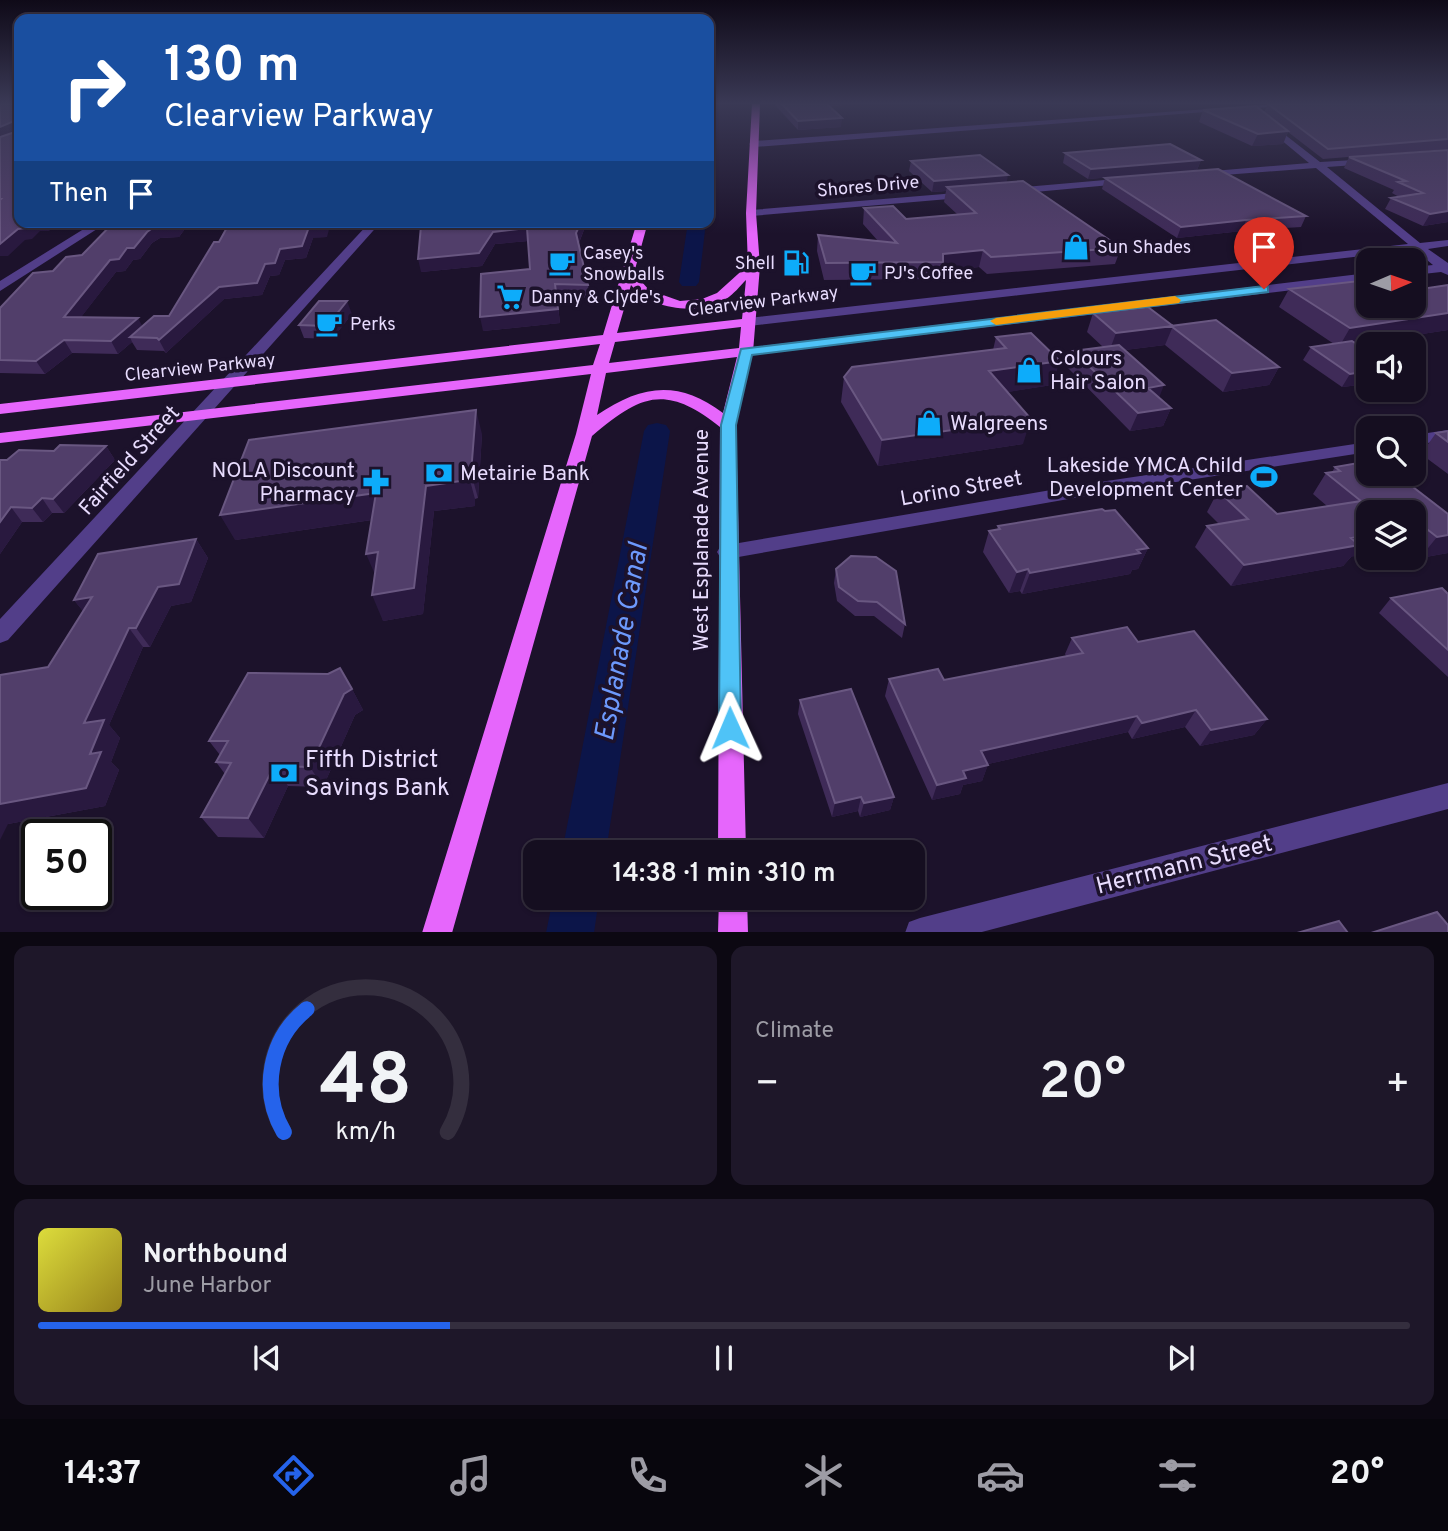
<!DOCTYPE html>
<html lang="en">
<head>
<meta charset="utf-8">
<style>
	:root { --surface:#150e20; --page:#1e1729; --text:#f1f3f6; --muted:#9d9ca5; --line:#342e3e; --accent:#2563eb }
	body { margin:0; font-family:Overpass,sans-serif; background:var(--page); color:var(--text); height:100vh; display:flex; flex-direction:column; font-size:26px; white-space:nowrap }
	* { box-sizing:border-box; margin:0 }
	p { font-size:23px; color:var(--muted) }
	.icon { flex:none; width:38px; height:38px; fill:none; stroke:currentColor; stroke-width:2; stroke-linecap:round; stroke-linejoin:round }
	.map { position:relative; height:932px; overflow:hidden }
	.drawer { display:flex; flex-direction:column; gap:14px; padding:14px; background:#0c0812; flex:1 }
	.drawer>* { flex:none }
	.guide { position:absolute; left:14px; top:14px; width:700px; height:214px; border-radius:14px; box-shadow:0 2px 5px #0004,0 0 0 2px var(--line); background:#1a4fa0; color:#fff; overflow:hidden }
	.needle { width:46px; rotate:88deg }
	.controls { position:absolute; left:1356px; top:248px; display:grid; gap:14px }
	.controls a { display:grid; place-items:center; width:70px; height:70px; border-radius:14px; background:var(--surface); box-shadow:0 2px 5px #0004,0 0 0 2px var(--line); font-size:35px }
	.speed { position:absolute; left:21px; top:819px; display:flex; gap:14px; font-size:35px; font-weight:700; text-align:center }
	.speed>* { display:grid; place-content:center; width:91px; height:91px; border-radius:50%; background:var(--surface); box-shadow:0 2px 5px #0004,0 0 0 2px var(--line); line-height:1 }
	.speed .limit { border:4px solid #111; border-radius:10px; background:#fff; color:#111 }
	.pin { position:absolute; display:grid; place-items:center; width:60px; height:60px; color:#fff; margin:-72px -30px; border-radius:50% 50% 50% 0; rotate:-45deg; box-shadow:0 0 7px #0007 }
	.pin .icon { rotate:45deg }
	.me { position:absolute; width:77px; margin:-38px; rotate:359deg; stroke-linejoin:round; filter:drop-shadow(0 0 5px #0008) }
	.turn { display:flex; align-items:center; gap:24px; height:147px; padding:0 35px; font-size:32px }
	.turn .icon { width:91px; height:91px; stroke-width:2.5 }
	.turn b { display:block; font-size:49px; line-height:60px }
	.then { display:flex; align-items:center; height:66px; padding:0 35px; background:#0003; gap:14px; font-size:26px }
	.big { font-size:52px; font-weight:600; line-height:1.1 }
	.drawer .tile { flex:1; display:flex; flex-direction:column; justify-content:center; gap:10px; min-width:0; padding:0 24px; border-radius:14px; background:var(--page) }
	.drawer .dial { align-items:center; gap:0 }
	.dial svg { height:182px; overflow:visible; fill:none; stroke:var(--line); stroke-width:7; stroke-linecap:round; text-anchor:middle }
	.dial text { fill:var(--text); stroke:none }
	.song { display:flex; align-items:center; gap:21px }
	.cover { width:84px; height:84px; border-radius:10px; background:linear-gradient(135deg,hsl(60 70% 55%),hsl(50 70% 35%)) }
	.played { height:7px; border-radius:4px; background:linear-gradient(90deg,var(--accent) 30%,var(--line) 30%) }
	.keys { display:flex; justify-content:space-around; direction:ltr }
	.heat { display:flex; justify-content:space-between; align-items:center; font-size:38px; direction:ltr }
	.drawer .tiles { flex:1; display:grid; gap:14px; grid-template-columns:1fr 1fr }
	.tile:last-child { grid-column:span 2 }
	.trip { position:absolute; left:523px; top:840px; width:402px; height:70px; border-radius:14px; background:var(--surface); box-shadow:0 2px 5px #0004,0 0 0 2px var(--line); font-weight:600; line-height:70px; text-align:center }
	.dock { display:flex; height:112px; justify-content:space-around; align-items:center; background:#08060d; color:var(--muted) }
	.dock .icon { width:49px; height:49px }
	.dock .active { color:var(--accent) }
	.dock b { font-size:32px; color:var(--text) }
	.map>svg:first-child { display:block }
	.lines { fill:none; stroke-linecap:round; stroke-linejoin:round }
	.canal { fill:#0c1549; fill-rule:evenodd }
	.minor { fill:#523e89; fill-rule:evenodd }
	.major { fill:#e666fc; fill-rule:evenodd }
	.wall { fill:#3f2b58 }
	.shaded-wall { fill:#29193f }
	.building { fill:#513e6a; stroke:#695781; stroke-width:2 }
	.route { fill:#4fc3f7; stroke:#337fa1; stroke-width:2 }
	.slow { fill:#f59e0b }
	.labels { text-anchor:middle; stroke-width:7; stroke-linejoin:round; paint-order:stroke }
	.far-street-label { font-size:18px; fill:#e8dcfe; stroke:#1c122b }
	.far-poi-label { font-size:18px; fill:#e8dcfe; stroke:#1c122b; text-anchor:start }
	.poi-label { font-size:21px; fill:#e8dcfe; stroke:#1c122b; text-anchor:start }
	.street-label { font-size:21px; fill:#e8dcfe; stroke:#1c122b }
	.near-poi-label { font-size:24px; fill:#e8dcfe; stroke:#1c122b; text-anchor:start }
	.near-street-label { font-size:24px; fill:#e8dcfe; stroke:#1c122b }
	.near-water-label { font-size:28px; font-style:italic; fill:#6d99fc; stroke:#1c122b }
</style>
</head>
<body>
<div class="map">
<svg width="1448" height="933" viewBox="0 0 1448 933">
	<rect width="100%" height="100%" fill="#1c122b"/>
	<g class="lines">
		<path class="canal" d="M709,104H720L716,142L709,146Z
			M688,222H706L699,282L696,286H682L679,282Z
			M657,423L666,425L670,431L606,852H562L644,431L648,425Z
			M553,898H599L594,933H546Z"/>
		<path class="minor" d="M1278,104H1309L754,147L749,144L754,141Z
			M1266,120L1320,162L1372,159V163L1369,164L1327,167L1420,243L1448,240V246L1428,249L1448,263V275L1441,272L1414,275V267L1433,265L1415,250L749,326L742,322L749,318L1408,244L1316,168L1198,177V173L1201,172L1309,163L1263,125Z
			M1128,178L1132,179V183L1013,194L1008,191L1013,188Z
			M968,192L973,195L972,197L751,216L746,213L751,210Z
			M95,222H108L0,291V281Z
			M370,222H381L8,640L0,643V619Z
			M1368,273V281L746,356L739,352L746,348Z
			M1448,430V440L1414,445V435Z
			M1368,442V452L1080,497L727,559L720,557L717,552L720,547L727,545L1080,485Z
			M1448,783V809L978,933H905L909,922L920,918Z"/>
		<path class="major" d="M752,104H760L756,213L760,266L753,352L736,425L746,852H718L720,427C666,384 641,394 592,436L452,933H422L576,434L591,374L0,443V433L593,365L600,344L0,414V404L603,335L637,222H648L634,273L649,290L680,301L702,299L717,293L748,265L746,213ZM746,280L742,319L617,333L631,285C651,310 699,316 726,299C734,294 740,286 746,280ZM741,327L739,348L609,363L615,342ZM737,357L723,413C678,379 641,385 597,415L606,373Z
			M719,898H747L748,933H718Z"/>
	</g>
	<path class="wall" d="M774,104H862L829,106L841,127L798,130Z
		M1268,104H1448V149L1323,159L1288,132L1283,144L1252,146L1199,122L1203,110L1264,112Z
		M1448,150V222L1423,226L1385,209L1391,198L1399,197L1392,193L1394,190L1344,168L1349,157Z
		M1065,153L1201,160L1197,170L1088,179L1063,163Z
		M911,161L1007,182L1121,248L1115,264L987,274L979,267L942,271L940,279L824,280L817,251L818,235L878,241L863,224L864,208L906,219L957,214L944,202L946,191L932,192L909,171Z
		M1105,178L1306,216L1301,227L1242,231L1177,238L1102,189Z
		M114,222H190L179,237L160,238L152,243L140,259L133,260L125,271L116,272L81,317L143,326L169,316L214,242L327,237L313,238L306,258L285,260L279,275L270,276L262,295L224,299L166,353L164,351L137,350L132,342L118,354L72,353L45,374L0,373V308L53,271L82,255Z
		M463,222H587L579,243L588,285L590,298L557,297L560,323L483,331L530,269L528,241L495,244L482,266L421,272Z
		M1448,285V330L1357,344L1368,352V384L1342,387L1303,360L1311,347L1334,344L1279,307L1289,289L1368,306Z
		M1093,313L1173,326L1279,367L1269,385L1223,392L1165,345L1125,350L1159,398L1171,408L1163,426L1130,431L1068,368L1073,351L1103,347L1087,332Z
		M352,314L332,339L304,338L299,325Z
		M996,337L1052,385L1007,392L1023,444L878,466L841,402L844,377L993,350Z
		M1448,431V474L1421,454L1436,433Z
		M482,434L478,498L475,499V506L434,511L423,614L383,621L375,573L372,520L235,540Z
		M106,446L115,460L64,513H52L43,522H22L0,554V460H7L54,451Z
		M1368,466L1448,514V553L1420,558L1414,553V513L1351,557L1343,566L1231,586L1195,547L1207,526L1219,524L1207,512L1218,491L1277,514L1327,506L1313,494L1326,473L1332,472L1335,467Z
		M998,526L1148,548L1138,569L1132,570L1130,574L1022,594L1020,591L1009,593L983,552L989,531L997,529Z
		M196,539L208,558L191,602L171,606L150,647H143L109,725L120,738L111,762L119,770L105,806L8,824L48,667L83,611L74,600Z
		M836,569L905,624L902,638L874,616H855L837,601L834,583Z
		M1448,594V677L1379,613L1391,598Z
		M1072,638L1138,642L1267,719L1254,735L1200,746L1185,727L1132,739L1128,732L988,764L982,781L963,785L960,794L932,800L885,696L889,679L944,680L1066,656L1065,654Z
		M352,689L363,710L355,715L323,787L288,786L264,838L218,837L201,817L225,774L216,762L220,755L209,741Z
		M800,700L894,797L890,810L860,817L858,811L832,817L798,714Z"/>
	<path class="shaded-wall" d="M821,104H862L821,106Z
		M842,118L841,127L798,130V121Z
		M14,121L19,130L0,139V127Z
		M1288,131L1283,144L1252,146L1258,134Z
		M1201,160L1197,170L1088,179L1091,169Z
		M1008,175L1006,186L947,187L946,191L932,192L934,181Z
		M1448,211V222L1423,226L1430,214Z
		M1246,220L1242,231L1177,238L1181,227Z
		M32,222H64L57,223L49,231H40L32,239L25,240L8,256H0V244L18,229Z
		M176,222H190L179,237L160,238L152,243L140,259L133,260L125,271L116,272L72,329L64,317L110,260L127,248L147,232L154,227Z
		M324,222H331L327,237L313,238L306,258L285,260L279,275L270,276L262,295L224,299L166,353L159,340L219,287L265,264L280,249L309,227Z
		M581,222H587L578,245L576,233Z
		M527,228L529,241L495,244L482,266L421,272L418,259L493,232Z
		M983,250L979,267L942,271L943,254Z
		M555,284L560,323L483,331L480,317Z
		M347,301L352,314L332,339L327,326Z
		M1448,313V330L1339,347L1350,328Z
		M138,318L145,331L130,337L132,342L118,354L111,341Z
		M1173,326L1165,345L1109,352L1116,333Z
		M64,340L72,353L45,374L36,361Z
		M1060,361L1052,385L983,396L989,371Z
		M1279,367L1269,385L1223,392L1232,373Z
		M1368,371V384L1342,387L1350,374Z
		M1164,385L1157,403L1148,388Z
		M1171,408L1163,426L1130,431L1138,413Z
		M476,410L482,434L478,498L471,473Z
		M1031,419L1023,444L878,466L882,440Z
		M106,446L115,460L64,513L53,499Z
		M468,473L475,499V506L434,511L423,614L383,621L372,595L426,486Z
		M376,493L385,518L235,540L220,515Z
		M42,498L52,513L43,522L32,508Z
		M11,507L22,522L0,554V522Z
		M1423,526L1414,537V527Z
		M1368,535V554L1351,557L1343,566L1231,586L1244,565L1351,538Z
		M1448,535V553L1420,558L1437,537Z
		M196,539L208,558L191,602L171,606L150,647L136,628L158,587Z
		M1148,548L1138,569L1132,570L1130,574L1022,594L1030,573Z
		M378,552L377,579L366,554Z
		M1028,569L1020,591L1009,593L1017,572Z
		M92,597L89,619L74,600Z
		M129,628L143,647L109,725L120,738L111,762L119,770L105,806L8,824L0,840V804L90,754L84,723Z
		M352,689L363,710L355,715L323,787L310,767L344,694Z
		M1196,710L1185,727L1132,739L1142,723Z
		M1137,716L1128,732L975,767L981,751Z
		M1267,719L1254,735L1200,746L1211,730Z
		M988,765L982,781L963,785L960,794L932,800L937,785L963,771Z
		M274,766L288,786L264,838L248,818Z
		M861,797L858,811L832,817L835,803Z
		M894,797L890,810L860,817L864,803Z"/>
	<path class="building" d="M0,104H19V222H32L25,228L18,229L0,244V200L1,199H0V137L15,132L14,121L0,127Z
		M782,104H827L842,118L798,121Z
		M1268,104H1448V139L1328,149Z
		M1256,106L1288,131L1258,134L1203,110Z
		M1170,144L1201,160L1091,169L1065,153Z
		M1448,150V211L1430,214L1391,198L1423,193L1398,182L1406,181L1349,157Z
		M980,155L1008,175L934,181L911,161Z
		M1218,169L1306,216L1246,220L1181,227L1105,178Z
		M1023,181L1121,248L991,257L983,250L943,254V262L826,263L818,235L897,243L864,208L893,206L906,219L976,213L947,187Z
		M114,222H176L174,225L154,227L147,232L134,248H127L119,259L110,260L64,317L138,318L111,341L64,340L36,361L0,360V308L33,273L53,271L66,257L82,255Z
		M230,222H324L323,226L309,227L302,246L280,249L275,263L265,264L257,283L219,287L159,340L157,338L130,337L154,316H169L214,242H219Z
		M463,222H581L576,233L588,285L555,284L558,309L480,317L481,274L530,269L527,228L493,232L479,253L418,259L421,226Z
		M1368,280V306H1414V290L1448,285V313L1350,328L1289,289Z
		M319,301H347L327,326L299,325Z
		M1148,307L1173,326L1116,333L1093,313Z
		M1216,320L1279,367L1232,373L1171,326Z
		M1031,333L1060,361L989,371L1031,419L882,440L844,377L852,367L1006,348L996,337Z
		M1352,341L1368,352V371L1350,374L1311,347Z
		M1119,345L1164,385L1148,388L1171,408L1138,413L1073,351Z
		M476,410L471,473H468V480L426,486L414,588L372,595L378,552L366,554L376,493L220,515L249,440Z
		M1448,431V442L1436,433Z
		M60,445L106,446L53,499L42,498L32,508L11,507L0,522V460H7L19,450L54,451Z
		M1364,462L1368,466V474H1396L1448,514V535L1437,537L1423,526L1414,527V513H1368V535L1351,538L1359,545L1244,565L1207,526L1248,519L1218,491L1247,486L1277,514L1361,501L1326,473L1340,471L1335,467Z
		M1102,509L1105,511L1115,510L1148,548L1137,550L1140,553L1030,573L1028,569L1017,572L989,531L1000,529L998,526Z
		M196,539L179,584L158,587L136,628H129L84,723L104,720L90,754L101,752L86,788L0,804V675L48,667L92,597L74,600L98,554Z
		M851,556L876,557L896,571L905,624L877,602L858,601L839,587L836,569Z
		M1442,588L1448,594V650L1391,598Z
		M1127,627L1138,642L1194,631L1267,719L1211,730L1196,710L1142,723L1137,716L981,751L988,765L963,771L966,778L937,785L889,679L938,669L944,680L1083,653L1072,638Z
		M340,668L352,689L344,694L310,767L274,766L248,818L201,817L231,763L216,762L228,741H209L248,673L328,674Z
		M851,689L894,797L864,803L861,797L835,803L800,700Z
		M1437,912L1448,925V933H1371Z
		M1339,921L1348,933H1297Z"/>
	<linearGradient id="sky" x2="0" y2="1"><stop stop-color="#0f0a18"/><stop offset="0.44" stop-color="#3a3955"/><stop offset="1" stop-color="#3a3955" stop-opacity="0"/></linearGradient>
	<rect width="1448" height="234" fill="url(#sky)"/>
	<path class="route" d="M1264,286L1268,287V292L752,355L736,425L741,728L738,735L730,738L722,735L719,728L721,425L741,349Z"/>
	<path class="slow" d="M1175,296L1181,300L1179,303L996,325L990,321L996,318Z"/>
	<defs>
		<g id="shop-bare" transform="scale(2.1)"><path d="M-5-2.5h2.3a2.7 3.5 0 0 1 5.4 0H5L5.5 6h-11ZM-1.5-2.5h3a1.5 2.3 0 0 0-3 0Z" fill="#0dacfa" stroke="#1c122b" stroke-width="2.5" paint-order="stroke"/></g>
		<g id="cafe-bare" transform="scale(2.1)"><path d="M-5.5-4.5H6V0H3Q3 3.5 0 3.5H-2.5Q-5.5 3.5-5.5 0ZM3-3.2v2h1.7v-2ZM-6 4.5H4V6H-6Z" fill="#0dacfa" stroke="#1c122b" stroke-width="2.5" paint-order="stroke"/></g>
		<g id="fuel-bare" transform="scale(2.1)"><path d="M-5.5-6h7V0h2V4h1.3V-2.5L3-4.5l.8-.8L6-3V5H2.5V1h-1V6h-7ZM-4.2-4.7v3.2H.2V-4.7Z" fill="#0dacfa" stroke="#1c122b" stroke-width="2.5" paint-order="stroke"/></g>
		<g id="supermarket-bare" transform="scale(2.1)"><path d="M-6-5.5h2.5l.6 2H6L4.5 2H-2.5L-4.4-4H-6ZM-1.5 3.2a1.3 1.3 0 1 0 .1 0ZM3 3.2a1.3 1.3 0 1 0 .1 0Z" fill="#0dacfa" stroke="#1c122b" stroke-width="2.5" paint-order="stroke"/></g>
		<g id="bank-bare" transform="scale(2.1)"><path d="M-6-4H6V4H-6ZM0-2.3a2.3 2.3 0 1 0 0 4.6a2.3 2.3 0 1 0 0-4.6Z" fill="#0dacfa" stroke="#1c122b" stroke-width="2.5" paint-order="stroke"/></g>
		<g id="stadium-bare" transform="scale(2.1)"><path d="M0-5a6.5 5 0 1 0 0 10a6.5 5 0 1 0 0-10ZM-3.5-1.8h7v3.6h-7Z" fill="#0dacfa" stroke="#1c122b" stroke-width="2.5" paint-order="stroke"/></g>
		<g id="pharmacy-bare" transform="scale(2.1)"><path d="M-2-6h4v4h4v4h-4v4h-4v-4h-4v-4h4Z" fill="#0dacfa" stroke="#1c122b" stroke-width="2.5" paint-order="stroke"/></g>
	</defs>
	<g fill-rule="evenodd">
		<use href="#shop-bare" x="1076" y="247"/>
		<use href="#cafe-bare" x="562" y="263"/>
		<use href="#fuel-bare" x="796" y="263"/>
		<use href="#cafe-bare" x="863" y="273"/>
		<use href="#supermarket-bare" x="510" y="297"/>
		<use href="#cafe-bare" x="329" y="324"/>
		<use href="#shop-bare" x="1029" y="370"/>
		<use href="#shop-bare" x="929" y="423"/>
		<use href="#bank-bare" x="439" y="473"/>
		<use href="#stadium-bare" x="1264" y="477"/>
		<use href="#pharmacy-bare" x="376" y="482"/>
		<use href="#bank-bare" x="284" y="773"/>
	</g>
	<g class="labels">
		<g class="far-street-label">
			<text transform="translate(868 186) rotate(-5)" y="6">Shores Drive</text>
			<text transform="translate(763 301) rotate(-7)" y="6">Clearview Parkway</text>
			<text transform="translate(200 367) rotate(-6)" y="6">Clearview Parkway</text>
		</g>
		<g class="far-poi-label">
			<text x="1097" y="253">Sun Shades</text>
			<text x="583" y="259">Casey's<tspan x="583" dy="21">Snowballs</tspan></text>
			<text x="775" y="269" text-anchor="end">Shell</text>
			<text x="884" y="279">PJ's Coffee</text>
			<text x="531" y="303">Danny &amp; Clyde's</text>
			<text x="350" y="330">Perks</text>
		</g>
		<g class="poi-label">
			<text x="1050" y="365">Colours<tspan x="1050" dy="24">Hair Salon</tspan></text>
			<text x="950" y="430">Walgreens</text>
			<text x="1243" y="472" text-anchor="end">Lakeside YMCA Child<tspan x="1243" dy="24">Development Center</tspan></text>
			<text x="355" y="477" text-anchor="end">NOLA Discount<tspan x="355" dy="24">Pharmacy</tspan></text>
			<text x="460" y="480">Metairie Bank</text>
		</g>
		<g class="street-label">
			<text transform="translate(129 460) rotate(-48)" y="7">Fairfield Street</text>
			<text transform="translate(961 488) rotate(-10)" y="7">Lorino Street</text>
			<text transform="translate(701 540) rotate(-90)" y="7">West Esplanade Avenue</text>
		</g>
		<g class="near-poi-label">
			<text x="305" y="767">Fifth District<tspan x="305" dy="28">Savings Bank</tspan></text>
		</g>
		<g class="near-street-label">
			<text transform="translate(1184 864) rotate(-14)" y="8">Herrmann Street</text>
		</g>
		<g class="near-water-label">
			<text transform="translate(620 642) rotate(-80)" y="10">Esplanade Canal</text>
		</g>
	</g>
</svg>
<div class="controls">
<a><svg class="needle" viewBox="-14 -14 28 28"><path d="M0-13l5 13h-10z" fill="#e53935"/><path d="M0 13l5-13h-10z" fill="#9d9ca5"/></svg></a>
<a><svg class="icon" aria-label="sound" viewBox="0 0 24 24"><path d="M4 9h4l5-4v14l-5-4H4zM17 9q2 3 0 6"/></svg></a>
<a><svg class="icon" aria-label="search" viewBox="0 0 24 24"><circle cx="10" cy="10" r="6"/><path d="M15 15l6 6"/></svg></a>
<a><svg class="icon" aria-label="layers" viewBox="0 0 24 24"><path d="M12 4l9 5-9 5-9-5zM3 14l9 5 9-5"/></svg></a>
</div>
<div class="speed"><div class="limit">50</div></div>
<div class="pin" style="left:1264px;top:289px;background:#d93025"><svg class="icon" aria-label="arrive" viewBox="0 0 24 24"><path d="M6 21V4h12l-3 4 3 4H6"/></svg></div>
<svg class="me" style="left:730px;top:728px" viewBox="-20 -20 40 40"><path d="M0-17L14 15 0 8-14 15z" fill="#4fc3f7" stroke="#fff" stroke-width="4"/></svg>
<div class="trip">14:38 · 1 min · 310 m</div>
<div class="guide">
<div class="turn"><svg class="icon" aria-label="right" viewBox="0 0 24 24"><path d="M7 20v-9h11M14 6l5 5-5 5"/></svg><div><b>130 m</b>Clearview Parkway</div></div>
<div class="then">Then<svg class="icon" aria-label="arrive" viewBox="0 0 24 24"><path d="M6 21V4h12l-3 4 3 4H6"/></svg></div>
</div>
</div>
<section class="drawer">
<div class="tiles">
<div class="tile dial"><svg viewBox="0 0 100 80">
<path d="M14 69A42 42 0 1 1 86 69"/>
<path d="M14 69A42 42 0 0 1 24 15" stroke="#2563eb"/>
<text x="50" y="56" font-size="32" font-weight="700">48</text>
<text x="50" y="72" font-size="11">km/h</text>
</svg></div>
<div class="tile"><p>Climate</p>
<div class="heat"><a>−</a><b class="big">20°</b><a>+</a></div>
</div>
<div class="tile">
<div class="song"><i class="cover"></i><div><b>Northbound</b><p>June Harbor</p></div></div>
<div class="played"></div>
<div class="keys"><svg class="icon" aria-label="previous" viewBox="0 0 24 24"><path d="M18 5L8 12l10 7zM5 5v14"/></svg><svg class="icon" aria-label="pause" viewBox="0 0 24 24"><path d="M8 5v14M16 5v14"/></svg><svg class="icon" aria-label="next" viewBox="0 0 24 24"><path d="M6 5l10 7-10 7zM19 5v14"/></svg></div>
</div>
</div>
</section>
<nav class="dock">
<b>14:37</b>
<svg class="icon active" aria-label="directions" viewBox="0 0 24 24"><path d="M12 3l9 9-9 9-9-9zM9 14v-3h6M13 9l2 2-2 2"/></svg>
<svg class="icon" aria-label="music" viewBox="0 0 24 24"><path d="M9 18V5l10-2v13"/><circle cx="6" cy="18" r="3"/><circle cx="16" cy="16" r="3"/></svg>
<svg class="icon" aria-label="phone" viewBox="0 0 24 24"><path d="M5 4h4l2 5-3 2q2 4 5 5l2-3 5 2v4C11 20 4 13 5 4z"/></svg>
<svg class="icon" aria-label="climate" viewBox="0 0 24 24"><path d="M12 3v18M4 7l16 10M4 17L20 7"/></svg>
<svg class="icon" aria-label="car" viewBox="0 0 24 24"><path d="M5 17H2v-5l4-1 3-4h7l3 4 3 1v5h-3M9 17h6M6 11h13"/><circle cx="7" cy="17" r="2"/><circle cx="17" cy="17" r="2"/></svg>
<svg class="icon" aria-label="filters" viewBox="0 0 24 24"><path d="M4 7h16M4 17h16"/><circle cx="9" cy="7" r="2"/><circle cx="15" cy="17" r="2"/></svg>
<b>20°</b>
</nav>
</body>
</html>
